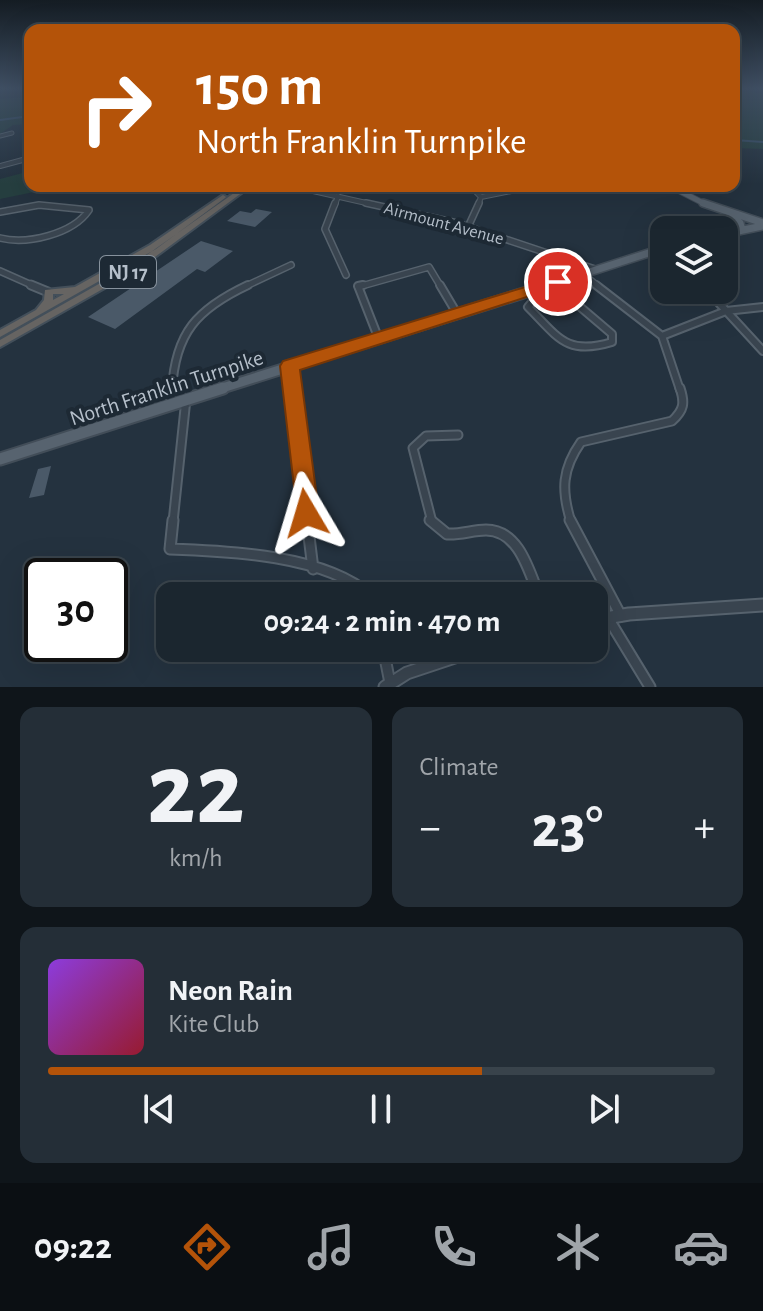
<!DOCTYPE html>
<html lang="en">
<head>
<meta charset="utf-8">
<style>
	:root { --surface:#1b262f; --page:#242e37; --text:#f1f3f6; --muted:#a0a5aa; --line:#39434b; --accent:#b45309 }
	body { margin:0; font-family:"Alegreya Sans",sans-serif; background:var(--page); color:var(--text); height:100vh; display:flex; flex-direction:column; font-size:30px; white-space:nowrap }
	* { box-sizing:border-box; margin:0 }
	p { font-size:26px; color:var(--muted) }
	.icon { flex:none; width:44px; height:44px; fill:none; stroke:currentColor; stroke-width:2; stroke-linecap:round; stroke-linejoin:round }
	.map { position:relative; height:687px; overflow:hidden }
	.details { display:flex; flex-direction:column; gap:20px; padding:20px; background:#0f151a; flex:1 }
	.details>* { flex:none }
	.hud { position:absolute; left:24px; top:24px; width:716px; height:168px; border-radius:16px; box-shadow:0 8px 32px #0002,0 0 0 2px var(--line); background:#b45309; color:#fff; overflow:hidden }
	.tools { position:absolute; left:650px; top:216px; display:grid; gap:16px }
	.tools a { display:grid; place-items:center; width:88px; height:88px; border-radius:16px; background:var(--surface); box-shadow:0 8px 32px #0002,0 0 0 2px var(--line); font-size:40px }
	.speed { position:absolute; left:24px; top:558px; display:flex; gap:16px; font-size:40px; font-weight:700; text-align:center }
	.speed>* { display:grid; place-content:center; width:104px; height:104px; border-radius:50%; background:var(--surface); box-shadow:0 8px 32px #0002,0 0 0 2px var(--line); line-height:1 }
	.speed .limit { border:4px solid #111; border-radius:12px; background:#fff; color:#111 }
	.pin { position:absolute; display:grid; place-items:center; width:68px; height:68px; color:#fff; margin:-34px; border:4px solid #fff; border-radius:50%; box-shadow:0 2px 8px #0007 }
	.me { position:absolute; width:88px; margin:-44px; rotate:353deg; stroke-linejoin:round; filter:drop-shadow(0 0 6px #0008) }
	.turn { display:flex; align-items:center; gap:28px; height:168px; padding:0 40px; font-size:36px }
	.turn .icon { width:104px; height:104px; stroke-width:2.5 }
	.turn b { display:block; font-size:56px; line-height:68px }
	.big { font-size:60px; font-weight:600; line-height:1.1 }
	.details .widget { flex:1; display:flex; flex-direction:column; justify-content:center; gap:12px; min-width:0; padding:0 28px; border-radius:16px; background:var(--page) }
	.details .dial { align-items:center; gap:0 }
	.dial b { font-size:104px; line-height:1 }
	.song { display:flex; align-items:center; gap:24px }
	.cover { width:96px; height:96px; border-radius:12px; background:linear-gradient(135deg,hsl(270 70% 55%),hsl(350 70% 35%)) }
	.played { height:8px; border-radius:4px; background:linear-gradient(90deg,var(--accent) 65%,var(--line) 65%) }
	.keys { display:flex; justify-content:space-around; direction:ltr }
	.heat { display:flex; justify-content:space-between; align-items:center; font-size:44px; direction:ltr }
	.details .tiles { flex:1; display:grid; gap:20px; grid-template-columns:1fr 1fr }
	.widget:last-child { grid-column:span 2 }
	.trip { position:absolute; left:156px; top:582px; width:452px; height:80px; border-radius:16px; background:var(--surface); box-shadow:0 8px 32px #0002,0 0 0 2px var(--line); font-weight:600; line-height:80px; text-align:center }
	.tabs { display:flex; height:128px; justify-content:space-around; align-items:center; background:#0b0f13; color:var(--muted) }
	.tabs .icon { width:56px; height:56px }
	.tabs .on { color:var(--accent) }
	.tabs b { font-size:36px; color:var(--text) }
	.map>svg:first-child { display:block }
	.green { fill:#263f40 }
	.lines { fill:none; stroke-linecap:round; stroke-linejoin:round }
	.stream { stroke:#384f67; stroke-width:2 }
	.building { fill:#4a5968 }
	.minor-far5-casing { stroke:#56626d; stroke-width:5 }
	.minor-far4-casing { stroke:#56626d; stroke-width:6 }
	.minor-far3-casing { stroke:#56626d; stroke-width:8 }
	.minor-far2-casing { stroke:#56626d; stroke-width:10 }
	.minor-far1-casing { stroke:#56626d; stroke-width:11 }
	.minor-casing { stroke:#56626d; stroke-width:13 }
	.tertiary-far3-casing { stroke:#56626d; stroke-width:6 }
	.tertiary-far2-casing { stroke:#56626d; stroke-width:8 }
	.tertiary-far1-casing { stroke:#56626d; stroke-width:11 }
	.tertiary-casing { stroke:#56626d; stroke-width:15 }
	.primary-far3-casing { stroke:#424d58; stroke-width:7 }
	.primary-far2-casing { stroke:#424d58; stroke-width:10 }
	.primary-far1-casing { stroke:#424d58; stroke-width:13 }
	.primary-casing { stroke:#424d58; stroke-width:15 }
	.trunk-casing { stroke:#434f5a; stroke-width:4 }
	.minor-far5 { stroke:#39444f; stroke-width:3 }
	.minor-far4 { stroke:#39444f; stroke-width:4 }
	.minor-far3 { stroke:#39444f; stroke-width:5 }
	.minor-far2 { stroke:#39444f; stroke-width:6 }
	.minor-far1 { stroke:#39444f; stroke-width:7 }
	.minor { stroke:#39444f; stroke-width:9 }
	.tertiary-far3 { stroke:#39444f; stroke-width:4 }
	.tertiary-far2 { stroke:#39444f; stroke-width:5 }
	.tertiary-far1 { stroke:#39444f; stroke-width:7 }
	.tertiary { stroke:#39444f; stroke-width:11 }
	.primary-far3 { stroke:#57636f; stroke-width:5 }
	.primary-far2 { stroke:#57636f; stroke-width:7 }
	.primary-far1 { stroke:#57636f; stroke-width:9 }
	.primary { stroke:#57636f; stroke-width:11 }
	.trunk { fill:#666462; fill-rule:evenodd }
	.route { fill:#b45309; stroke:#753606; stroke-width:2 }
	.labels { text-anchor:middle; stroke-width:8; stroke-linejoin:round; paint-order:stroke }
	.far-street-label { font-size:18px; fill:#b5bfca; stroke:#1d2934 }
	.shield { fill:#1d2934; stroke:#87929d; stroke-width:2 }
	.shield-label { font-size:20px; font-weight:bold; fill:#b5bfca }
	.street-label { font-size:22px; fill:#b5bfca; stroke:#1d2934 }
</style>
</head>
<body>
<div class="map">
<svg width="763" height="687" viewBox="0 0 763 687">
	<rect width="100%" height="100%" fill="#24323f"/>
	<path class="green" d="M749,91L763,94V149L734,148V92Z
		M30,97V124L13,125L0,134V99Z
		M30,171V186L75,189L81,186H133L122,191H39L0,199V179Z"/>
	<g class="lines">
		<path class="stream" d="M0,120L30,116
			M734,140L763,142"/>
	</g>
	<path class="building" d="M256,209L272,212L255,227L227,221L240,211L251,213Z
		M201,241L233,251L205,272L197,269L115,329L88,317Z
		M51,466L44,495L29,498L38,469Z"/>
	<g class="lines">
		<g class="minor-far5-casing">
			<path id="minor-far5" d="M0,136L12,133"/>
		</g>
		<g class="minor-far4-casing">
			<path id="minor-far4" d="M470,186L481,197L478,205
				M481,197L537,186
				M335,205L338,196"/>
		</g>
		<g class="minor-far3-casing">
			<path id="minor-far3" d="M335,203L325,229L346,275
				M0,212L39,205L89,210C73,234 27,245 0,238
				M468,227L479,203
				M583,274L599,287
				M244,287L291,265
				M358,287L429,267L441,287"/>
		</g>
		<g class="minor-far2-casing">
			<path id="minor-far2" d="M363,285L358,286L378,337
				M440,285L456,312
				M596,285L662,336L680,390
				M534,289L546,296L565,294L612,334V342C566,356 558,337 528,307L539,294
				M707,290L763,351
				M662,336L726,311L763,307
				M290,366L293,390
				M172,390C175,333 197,309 248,285"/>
		</g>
		<g class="minor-far1-casing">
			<path id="minor-far1" d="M293,388L308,522
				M171,404L172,388
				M173,522L186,399
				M432,522L413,448L426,436L458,435
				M571,522C561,490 562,469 581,442L672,421C684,410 685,403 680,388"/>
		</g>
		<g class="minor-casing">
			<path id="minor" d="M173,520L170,549C229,551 326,555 371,596
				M307,520L313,569
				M430,520L447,534C460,535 473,530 486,530C519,530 529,571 539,596
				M570,520L621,616
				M608,618L650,687
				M383,648L390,683"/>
		</g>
		<g class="tertiary-far3-casing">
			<path id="tertiary-far3" d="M0,166L30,158
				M291,186L375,205"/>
		</g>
		<g class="tertiary-far2-casing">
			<path id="tertiary-far2" d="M366,203L457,223L595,269
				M0,271L36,287"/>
		</g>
		<g class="tertiary-far1-casing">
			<path id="tertiary-far1" d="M31,285L48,292"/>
		</g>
		<g class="tertiary-casing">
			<path id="tertiary" d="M594,620L629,614L763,605
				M385,687L407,673L482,648"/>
		</g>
		<g class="primary-far3-casing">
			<path id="primary-far3" d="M670,186L707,205"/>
		</g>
		<g class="primary-far2-casing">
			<path id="primary-far2" d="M703,203L763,223
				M729,216L740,223L742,230
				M724,234L763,226
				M543,287L664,248"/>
		</g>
		<g class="primary-far1-casing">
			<path id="primary-far1" d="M216,390L549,285"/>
		</g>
		<g class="primary-casing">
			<path id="primary" d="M0,459L223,388"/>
		</g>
		<g class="trunk-casing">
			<path id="trunk" d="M244,186H251L140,268L0,347V340L134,264Z
				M223,195L226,197L225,198L156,249L0,337V330L36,310L44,300L45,290L75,287L150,245ZM53,294H64L53,300Z"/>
		</g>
		<use href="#minor-far5" class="minor-far5"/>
		<use href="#minor-far4" class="minor-far4"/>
		<use href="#minor-far3" class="minor-far3"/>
		<use href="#minor-far2" class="minor-far2"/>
		<use href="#minor-far1" class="minor-far1"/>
		<use href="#minor" class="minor"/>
		<use href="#tertiary-far3" class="tertiary-far3"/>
		<use href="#tertiary-far2" class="tertiary-far2"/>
		<use href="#tertiary-far1" class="tertiary-far1"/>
		<use href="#tertiary" class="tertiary"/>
		<use href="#primary-far3" class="primary-far3"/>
		<use href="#primary-far2" class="primary-far2"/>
		<use href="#primary-far1" class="primary-far1"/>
		<use href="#primary" class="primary"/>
		<use href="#trunk" class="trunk"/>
	</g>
	<linearGradient id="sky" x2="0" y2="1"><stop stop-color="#141c23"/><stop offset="0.48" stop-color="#3f4f63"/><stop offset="1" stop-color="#3f4f63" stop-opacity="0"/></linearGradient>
	<rect width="763" height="184" fill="url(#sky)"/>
	<path class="route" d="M558,277L566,282L564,285L300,370L319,513L315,521L306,525L298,521L280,366L283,361Z"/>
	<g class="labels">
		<g class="far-street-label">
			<text transform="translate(444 223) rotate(15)" y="6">Airmount Avenue</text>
		</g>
		<rect class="shield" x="100" y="256" width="56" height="32" rx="6"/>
		<g class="shield-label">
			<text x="128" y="279">NJ 17</text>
		</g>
		<g class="street-label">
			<text transform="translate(166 387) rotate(-18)" y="8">North Franklin Turnpike</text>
		</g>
	</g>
</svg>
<div class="tools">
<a><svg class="icon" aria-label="layers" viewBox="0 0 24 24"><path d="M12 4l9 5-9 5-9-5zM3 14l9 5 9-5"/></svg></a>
</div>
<div class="speed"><div class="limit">30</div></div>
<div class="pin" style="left:558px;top:282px;background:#d93025"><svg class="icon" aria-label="arrive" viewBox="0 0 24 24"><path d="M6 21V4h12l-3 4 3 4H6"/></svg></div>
<svg class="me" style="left:306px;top:513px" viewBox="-20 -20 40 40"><path d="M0-17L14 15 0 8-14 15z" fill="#b45309" stroke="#fff" stroke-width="4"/></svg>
<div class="trip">09:24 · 2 min · 470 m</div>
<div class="hud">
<div class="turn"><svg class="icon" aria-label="right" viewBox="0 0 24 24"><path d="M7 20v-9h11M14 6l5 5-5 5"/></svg><div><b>150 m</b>North Franklin Turnpike</div></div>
</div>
</div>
<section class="details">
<div class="tiles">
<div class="widget dial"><b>22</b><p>km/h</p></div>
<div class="widget"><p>Climate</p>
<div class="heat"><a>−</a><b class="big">23°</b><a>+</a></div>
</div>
<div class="widget">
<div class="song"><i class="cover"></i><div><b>Neon Rain</b><p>Kite Club</p></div></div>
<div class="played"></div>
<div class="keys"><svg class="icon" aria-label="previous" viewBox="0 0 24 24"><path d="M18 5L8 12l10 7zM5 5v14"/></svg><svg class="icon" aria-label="pause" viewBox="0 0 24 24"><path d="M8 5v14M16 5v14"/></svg><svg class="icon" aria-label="next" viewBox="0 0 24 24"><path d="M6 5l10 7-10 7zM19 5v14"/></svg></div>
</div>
</div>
</section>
<nav class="tabs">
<b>09:22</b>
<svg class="icon on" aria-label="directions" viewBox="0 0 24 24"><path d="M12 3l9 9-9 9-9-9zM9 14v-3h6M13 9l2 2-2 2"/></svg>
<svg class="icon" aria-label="music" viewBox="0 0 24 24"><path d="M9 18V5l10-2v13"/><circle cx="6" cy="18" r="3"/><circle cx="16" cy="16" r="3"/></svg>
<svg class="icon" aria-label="phone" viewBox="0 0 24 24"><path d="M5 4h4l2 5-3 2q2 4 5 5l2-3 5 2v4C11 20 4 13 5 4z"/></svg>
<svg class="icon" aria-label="climate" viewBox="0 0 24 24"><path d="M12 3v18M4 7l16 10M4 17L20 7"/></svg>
<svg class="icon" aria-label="car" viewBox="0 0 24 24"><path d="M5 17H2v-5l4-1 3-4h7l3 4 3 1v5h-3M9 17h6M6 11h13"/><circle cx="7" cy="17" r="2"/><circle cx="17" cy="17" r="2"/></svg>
</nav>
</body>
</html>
